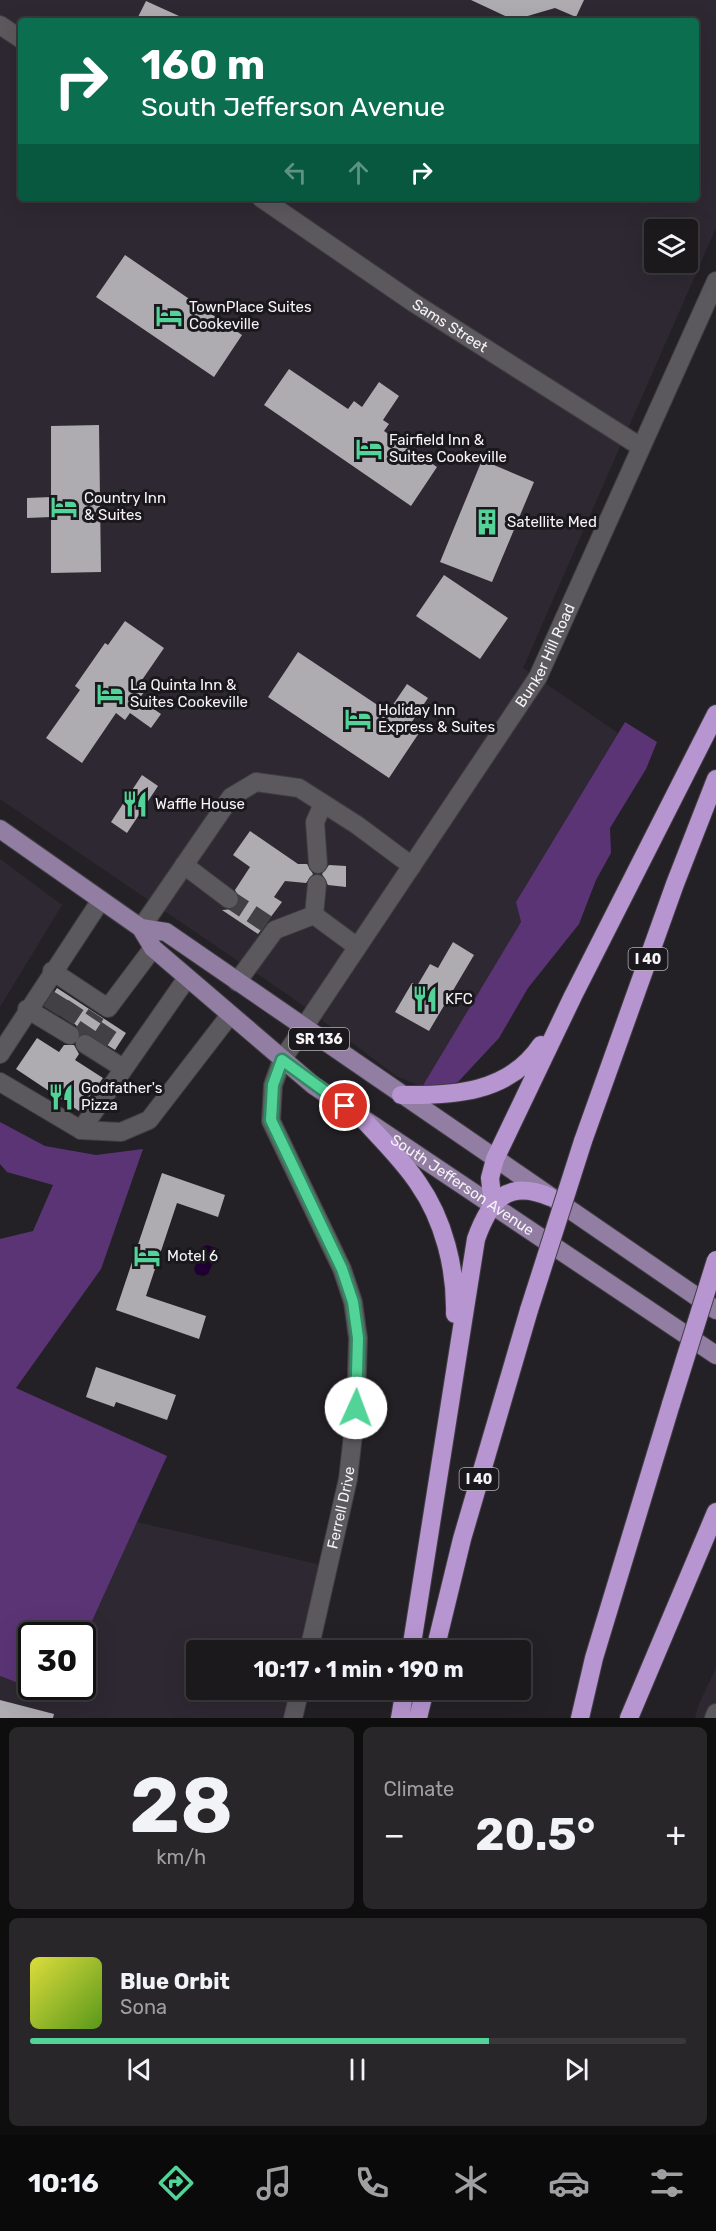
<!DOCTYPE html>
<html lang="en">
<head>
<meta charset="utf-8">
<style>
	:root { --surface:#1b191c; --page:#282629; --text:#f1f3f6; --muted:#a0a0a3; --line:#39383b; --accent:#52d397 }
	body { margin:0; font-family:Rubik,sans-serif; background:var(--page); color:var(--text); height:100vh; display:flex; flex-direction:column; font-size:22px; white-space:nowrap }
	* { box-sizing:border-box; margin:0 }
	p { font-size:20px; color:var(--muted) }
	.icon { flex:none; width:33px; height:33px; fill:none; stroke:currentColor; stroke-width:2; stroke-linecap:round; stroke-linejoin:round }
	.map { position:relative; height:1718px; overflow:hidden }
	.panel { display:flex; flex-direction:column; gap:9px; padding:9px; background:#0f0e0f; flex:1 }
	.panel>* { flex:none }
	.hud { position:absolute; left:18px; top:18px; width:681px; height:183px; border-radius:6px; box-shadow:0 6px 24px #0002,0 0 0 2px var(--line); background:#0b6e4f; color:#fff; overflow:hidden }
	.buttons { position:absolute; left:644px; top:219px; display:grid; gap:12px }
	.buttons a { display:grid; place-items:center; width:54px; height:54px; border-radius:6px; background:var(--surface); box-shadow:0 6px 24px #0002,0 0 0 2px var(--line); font-size:30px }
	.speed { position:absolute; left:18px; top:1622px; display:flex; gap:12px; font-size:30px; font-weight:700; text-align:center }
	.speed>* { display:grid; place-content:center; width:78px; height:78px; border-radius:50%; background:var(--surface); box-shadow:0 6px 24px #0002,0 0 0 2px var(--line); line-height:1 }
	.speed .limit { border:3px solid #111; border-radius:9px; background:#fff; color:#111 }
	.pin { position:absolute; display:grid; place-items:center; width:51px; height:51px; color:#fff; margin:-26px; border:3px solid #fff; border-radius:50%; box-shadow:0 2px 6px #0007 }
	.me { position:absolute; width:66px; margin:-33px; rotate:2deg; stroke-linejoin:round; filter:drop-shadow(0 0 4px #0008) }
	.turn { display:flex; align-items:center; gap:21px; height:126px; padding:0 24px; font-size:27px }
	.turn .icon { width:78px; height:78px; stroke-width:2.5 }
	.turn b { display:block; font-size:42px; line-height:51px }
	.lanes { display:flex; align-items:center; height:57px; padding:0 24px; background:#0003; justify-content:center; gap:30px; direction:ltr }
	.lanes .off { opacity:.35 }
	.big { font-size:45px; font-weight:700; line-height:1.1 }
	.panel .widget { flex:1; display:flex; flex-direction:column; justify-content:center; gap:9px; min-width:0; padding:0 21px; border-radius:9px; background:var(--page) }
	.panel .dial { align-items:center; gap:0 }
	.dial b { font-size:78px; line-height:1 }
	.song { display:flex; align-items:center; gap:18px }
	.cover { width:72px; height:72px; border-radius:9px; background:linear-gradient(135deg,hsl(60 70% 55%),hsl(90 70% 35%)) }
	.played { height:6px; border-radius:3px; background:linear-gradient(90deg,var(--accent) 70%,var(--line) 70%) }
	.keys { display:flex; justify-content:space-around; direction:ltr }
	.heat { display:flex; justify-content:space-between; align-items:center; font-size:33px; direction:ltr }
	.panel .tiles { flex:1; display:grid; gap:9px; grid-template-columns:1fr 1fr }
	.widget:last-child { grid-column:span 2 }
	.trip { position:absolute; left:186px; top:1640px; width:345px; height:60px; border-radius:6px; background:var(--surface); box-shadow:0 6px 24px #0002,0 0 0 2px var(--line); font-weight:700; line-height:60px; text-align:center }
	.menu { display:flex; height:96px; justify-content:space-around; align-items:center; background:#0b0a0b; color:var(--muted) }
	.menu .icon { width:42px; height:42px }
	.menu .selected { color:var(--accent) }
	.menu b { font-size:27px; color:var(--text) }
	.map>svg:first-child { display:block }
	.built { fill:#2e2832; fill-rule:evenodd }
	.green { fill:#5b3476 }
	.water { fill:#1f0032 }
	.building { fill:#aeabb1 }
	.lines { fill:none; stroke-linecap:round; stroke-linejoin:round }
	.minor-tunnel { stroke:#434045; stroke-width:18; stroke-dasharray:18 9; stroke-linecap:butt }
	.minor-casing { stroke:#403e42; stroke-width:20 }
	.major-casing { stroke:#403e42; stroke-width:20 }
	.highway-casing { stroke:#403e42; stroke-width:20 }
	.minor { stroke:#5b595e; stroke-width:18 }
	.major { stroke:#927da3; stroke-width:18 }
	.highway { stroke:#b795d1; stroke-width:18 }
	.highway-bridge-casing { stroke:#403e42; stroke-width:20; stroke-linecap:butt }
	.highway-bridge { stroke:#b795d1; stroke-width:18 }
	.route-casing { stroke:#358962; stroke-width:15 }
	.route { stroke:#52d397; stroke-width:10 }
	.labels { text-anchor:middle; stroke-width:6; stroke-linejoin:round; paint-order:stroke }
	.shield { fill:#1a181c; stroke:#b3b1b5; stroke-width:1.5 }
	.shield-label { font-size:14px; font-weight:bold; fill:#f5f3f6 }
	.poi-label { font-size:15px; fill:#f5f3f6; stroke:#1a181c; text-anchor:start }
	.street-label { font-size:15px; fill:#f5f3f6; stroke:#1a181c }
</style>
</head>
<body>
<div class="map">
<svg width="716" height="1718" viewBox="0 0 716 1718">
	<rect width="100%" height="100%" fill="#242126"/>
	<path class="built" d="M0,0H716V228L523,668L618,733L516,902L521,922L422,1087L396,1076L294,999L0,799ZM21,21H696V198H21ZM654,230H687V262H654Z
		M0,859L62,905L0,1007Z
		M137,1522L321,1565L301,1650H196V1689H292L286,1718H0V1676L56,1698L62,1686H82L83,1641Z
		M716,1668V1718H695L699,1704Z"/>
	<path class="green" d="M625,722L657,742L646,769L610,828L611,853L596,880L579,924L528,988L499,1038L458,1082L445,1087H422L521,922L516,902Z
		M0,1122L45,1146L96,1155L143,1149L101,1269L16,1388L167,1456L83,1641L82,1635H32V1686H62L57,1698L0,1676V1239L33,1231L53,1185L7,1172L0,1164Z"/>
	<path class="water" d="M207,1245L219,1249L208,1274L203,1276L196,1274L194,1269L202,1247Z"/>
	<path class="building" d="M471,0H584L576,17L555,8L514,20Z
		M146,1L190,21H136Z
		M125,255L242,335L214,377L96,297Z
		M289,369L348,409L354,401L362,407L379,382L399,396L383,420L389,424L384,431L437,467L411,506L264,405Z
		M99,425L101,572L51,573V517L27,518V498L51,497V426Z
		M482,460L534,482L492,582L440,562Z
		M444,575L508,618L480,659L416,616Z
		M125,621L164,648L142,680L149,685L139,699L161,714L151,728L130,713L125,720L116,713L82,763L46,738L80,690L75,686L105,643L108,645Z
		M298,652L388,712L407,684L428,698L409,726L419,733L389,778L268,697Z
		M142,775L158,786L127,833L111,822Z
		M250,831L298,864H307L313,874L306,883L285,881L274,897L282,902L258,934L222,910L234,909L240,901L235,890L250,867L233,855Z
		M329,865L346,866V887L328,885L322,874Z
		M453,942L474,955L429,1031L395,1012L412,983L417,986L430,964L438,968Z
		M57,988L126,1033L115,1050L90,1034H81L76,1025L45,1006Z
		M37,1038L59,1052L64,1045H74L79,1054L75,1060L103,1078L79,1111L16,1069Z
		M162,1173L225,1195L218,1217L177,1203L146,1296L206,1316L199,1339L116,1310Z
		M96,1367L176,1395L167,1420L116,1402L114,1407L86,1397Z
		M0,1700L54,1714L53,1718H0Z"/>
	<g class="lines">
		<path class="minor-tunnel" d="M229,899L267,924
			M51,1011L63,992
			M66,1020L78,1002
			M78,1041L96,1014
			M99,1042L111,1024"/>
		<g class="minor-casing">
			<g id="minor">
				<path d="M0,25L21,39"/>
				<path id="s1" d="M261,198L414,303L641,447"/>
				<path d="M318,864L315,822L323,804"/>
				<path d="M184,865L229,899"/>
				<path d="M314,915L317,884"/>
				<path d="M141,928L231,797L256,782L299,788L357,825L412,866"/>
				<path d="M52,971L108,1008L153,948"/>
				<path d="M237,982L275,930L314,915L356,946"/>
				<path d="M27,1009L70,1035"/>
				<path d="M85,1044L123,1068"/>
				<path d="M0,1054L101,900"/>
				<path d="M0,1082L81,1130L121,1132L149,1120L230,1015"/>
				<path d="M81,1130L187,978"/>
				<path id="s2" d="M309,1650L348,1479L356,1408L358,1338L353,1302L342,1269L271,1121L273,1085L282,1060L538,677L716,281"/>
				<path d="M293,1718L300,1689"/>
				<path d="M714,1718L716,1713"/>
			</g>
		</g>
		<g class="major-casing">
			<g id="major">
				<path id="s3" d="M0,829L141,928L153,948L313,1085L716,1355"/>
				<path d="M141,928L166,932L716,1310"/>
			</g>
		</g>
		<g class="highway-casing">
			<path id="highway" d="M401,1095C453,1096 509,1093 541,1045
				M361,1117C380,1138 402,1159 418,1183C444,1220 456,1269 455,1314
				M583,1141L675,884L716,779
				M493,1205L490,1178L495,1159L573,996L716,714
				M411,1650L476,1239C490,1200 507,1179 550,1197
				M435,1650L462,1539L529,1310
				M400,1718L405,1689
				M418,1718L425,1689
				M580,1718L594,1658L671,1404
				M629,1718L716,1512"/>
		</g>
		<use href="#minor" class="minor"/>
		<use href="#major" class="major"/>
		<use href="#highway" class="highway"/>
		<g class="highway-bridge-casing">
			<path id="highway-bridge" d="M529,1310L583,1141
				M671,1404L716,1260"/>
		</g>
		<use href="#highway-bridge" class="highway-bridge"/>
	</g>
	<g class="lines">
		<g class="route-casing">
			<path id="route" d="M345,1106L282,1060L273,1085L271,1120L342,1269L353,1302L358,1338L356,1408"/>
		</g>
		<use href="#route" class="route"/>
	</g>
	<defs>
		<g id="hotel-bare" transform="scale(2.07)"><path d="M-6-4.5h1.5V1H6V5H4.5V3h-9V5H-6ZM-4 0a1.8 1.8 0 1 1 3.6 0ZM.5 0V-2.5h3Q6-2.5 6 0Z" fill="#52d397" stroke="#1a181c" stroke-width="2.5" paint-order="stroke"/></g>
		<g id="building-bare" transform="scale(2.07)"><path d="M-4-6H4V6H1V3H-1V6H-4ZM-2.5-4.3h1.7v1.8h-1.7ZM.8-4.3h1.7v1.8H.8ZM-2.5-1h1.7V.8h-1.7ZM.8-1h1.7V.8H.8Z" fill="#52d397" stroke="#1a181c" stroke-width="2.5" paint-order="stroke"/></g>
		<g id="restaurant-bare" transform="scale(2.07)"><path d="M-5-6h1v4h1v-4h1v4h1v-4h1v5L-1.5 .5V6h-2V.5L-5-1ZM5-6V6H3V1.5H1.5Q1.5-4 5-6Z" fill="#52d397" stroke="#1a181c" stroke-width="2.5" paint-order="stroke"/></g>
	</defs>
	<g fill-rule="evenodd">
		<use href="#hotel-bare" x="169" y="316"/>
		<use href="#hotel-bare" x="369" y="449"/>
		<use href="#hotel-bare" x="64" y="507"/>
		<use href="#building-bare" x="487" y="522"/>
		<use href="#hotel-bare" x="110" y="694"/>
		<use href="#hotel-bare" x="358" y="719"/>
		<use href="#restaurant-bare" x="135" y="804"/>
		<use href="#restaurant-bare" x="425" y="999"/>
		<use href="#restaurant-bare" x="61" y="1097"/>
		<use href="#hotel-bare" x="147" y="1256"/>
	</g>
	<g class="labels">
		<g class="shield">
			<rect x="628.5" y="948" width="39" height="22" rx="4.5"/>
			<rect x="289" y="1028" width="60" height="22" rx="4.5"/>
			<rect x="459.5" y="1468" width="39" height="22" rx="4.5"/>
		</g>
		<g class="shield-label">
			<text x="648" y="964">I 40</text>
			<text x="319" y="1044">SR 136</text>
			<text x="479" y="1484">I 40</text>
		</g>
		<g class="poi-label">
			<text x="189" y="312">TownPlace Suites<tspan x="189" dy="17">Cookeville</tspan></text>
			<text x="389" y="445">Fairfield Inn &amp;<tspan x="389" dy="17">Suites Cookeville</tspan></text>
			<text x="84" y="503">Country Inn<tspan x="84" dy="17">&amp; Suites</tspan></text>
			<text x="507" y="527">Satellite Med</text>
			<text x="130" y="690">La Quinta Inn &amp;<tspan x="130" dy="17">Suites Cookeville</tspan></text>
			<text x="378" y="715">Holiday Inn<tspan x="378" dy="17">Express &amp; Suites</tspan></text>
			<text x="155" y="809">Waffle House</text>
			<text x="445" y="1004">KFC</text>
			<text x="81" y="1093">Godfather's<tspan x="81" dy="17">Pizza</tspan></text>
			<text x="167" y="1261">Motel 6</text>
		</g>
		<g class="street-label">
			<text dy="5" stroke="none"><textPath href="#s1" startOffset="228">Sams Street</textPath></text>
			<text dy="5" stroke="none"><textPath href="#s2" startOffset="1098">Bunker Hill Road</textPath></text>
			<text dy="5" stroke="none"><textPath href="#s3" startOffset="586">South Jefferson Avenue</textPath></text>
			<text dy="5" stroke="none"><textPath href="#s2" startOffset="146">Ferrell Drive</textPath></text>
		</g>
	</g>
</svg>
<div class="buttons">
<a><svg class="icon" aria-label="layers" viewBox="0 0 24 24"><path d="M12 4l9 5-9 5-9-5zM3 14l9 5 9-5"/></svg></a>
</div>
<div class="speed"><div class="limit">30</div></div>
<div class="pin" style="left:345px;top:1106px;background:#d93025"><svg class="icon" aria-label="arrive" viewBox="0 0 24 24"><path d="M6 21V4h12l-3 4 3 4H6"/></svg></div>
<svg class="me" style="left:356px;top:1408px" viewBox="-20 -20 40 40"><circle r="19" fill="#fff"/><path d="M0-13L10 11 0 6-10 11z" fill="#52d397"/></svg>
<div class="trip">10:17 · 1 min · 190 m</div>
<div class="hud">
<div class="turn"><svg class="icon" aria-label="right" viewBox="0 0 24 24"><path d="M7 20v-9h11M14 6l5 5-5 5"/></svg><div><b>160 m</b>South Jefferson Avenue</div></div>
<div class="lanes"><svg class="icon off" aria-label="left" viewBox="0 0 24 24"><path d="M17 20v-9H6M10 6l-5 5 5 5"/></svg><svg class="icon off" aria-label="ahead" viewBox="0 0 24 24"><path d="M12 20V5M6 11l6-6 6 6"/></svg><svg class="icon" aria-label="right" viewBox="0 0 24 24"><path d="M7 20v-9h11M14 6l5 5-5 5"/></svg></div>
</div>
</div>
<section class="panel">
<div class="tiles">
<div class="widget dial"><b>28</b><p>km/h</p></div>
<div class="widget"><p>Climate</p>
<div class="heat"><a>−</a><b class="big">20.5°</b><a>+</a></div>
</div>
<div class="widget">
<div class="song"><i class="cover"></i><div><b>Blue Orbit</b><p>Sona</p></div></div>
<div class="played"></div>
<div class="keys"><svg class="icon" aria-label="previous" viewBox="0 0 24 24"><path d="M18 5L8 12l10 7zM5 5v14"/></svg><svg class="icon" aria-label="pause" viewBox="0 0 24 24"><path d="M8 5v14M16 5v14"/></svg><svg class="icon" aria-label="next" viewBox="0 0 24 24"><path d="M6 5l10 7-10 7zM19 5v14"/></svg></div>
</div>
</div>
</section>
<nav class="menu">
<b>10:16</b>
<svg class="icon selected" aria-label="directions" viewBox="0 0 24 24"><path d="M12 3l9 9-9 9-9-9zM9 14v-3h6M13 9l2 2-2 2"/></svg>
<svg class="icon" aria-label="music" viewBox="0 0 24 24"><path d="M9 18V5l10-2v13"/><circle cx="6" cy="18" r="3"/><circle cx="16" cy="16" r="3"/></svg>
<svg class="icon" aria-label="phone" viewBox="0 0 24 24"><path d="M5 4h4l2 5-3 2q2 4 5 5l2-3 5 2v4C11 20 4 13 5 4z"/></svg>
<svg class="icon" aria-label="climate" viewBox="0 0 24 24"><path d="M12 3v18M4 7l16 10M4 17L20 7"/></svg>
<svg class="icon" aria-label="car" viewBox="0 0 24 24"><path d="M5 17H2v-5l4-1 3-4h7l3 4 3 1v5h-3M9 17h6M6 11h13"/><circle cx="7" cy="17" r="2"/><circle cx="17" cy="17" r="2"/></svg>
<svg class="icon" aria-label="filters" viewBox="0 0 24 24"><path d="M4 7h16M4 17h16"/><circle cx="9" cy="7" r="2"/><circle cx="15" cy="17" r="2"/></svg>
</nav>
</body>
</html>
